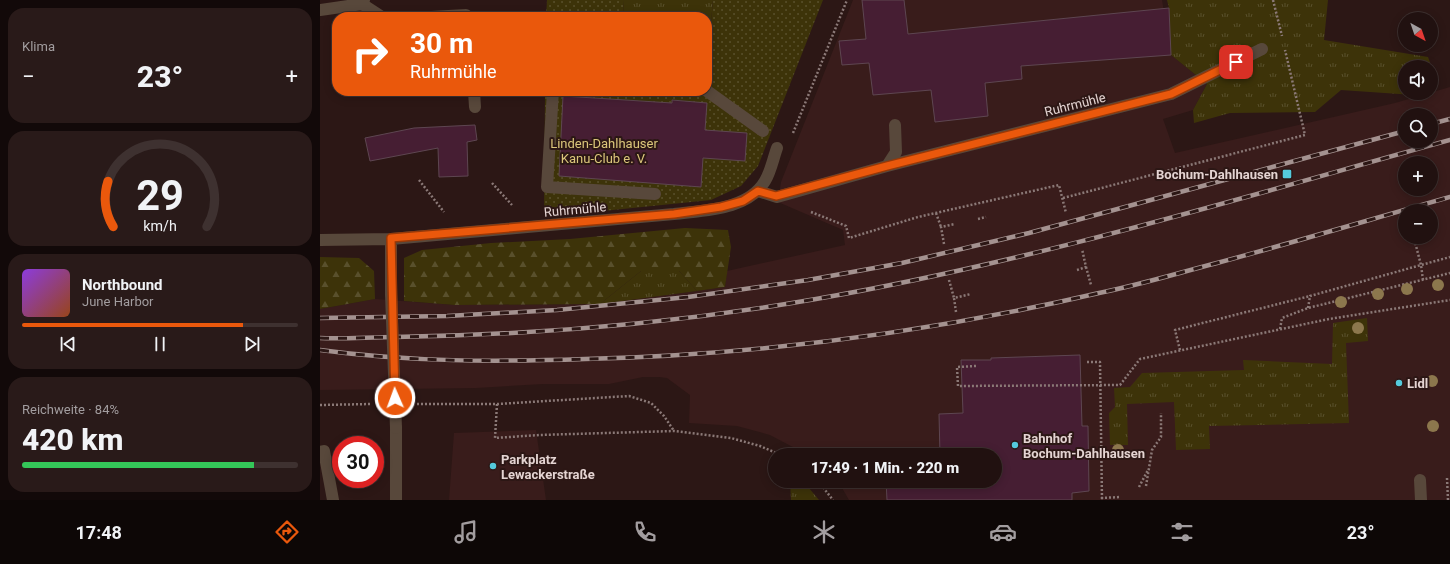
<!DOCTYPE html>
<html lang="de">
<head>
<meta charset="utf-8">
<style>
	:root { --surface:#211110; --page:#291a19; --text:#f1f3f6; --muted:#a29d9f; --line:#3e3130; --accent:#ea580c }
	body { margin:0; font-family:Roboto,sans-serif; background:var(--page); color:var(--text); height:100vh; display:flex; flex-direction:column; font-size:15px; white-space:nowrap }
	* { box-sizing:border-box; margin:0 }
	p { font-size:13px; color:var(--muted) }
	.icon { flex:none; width:22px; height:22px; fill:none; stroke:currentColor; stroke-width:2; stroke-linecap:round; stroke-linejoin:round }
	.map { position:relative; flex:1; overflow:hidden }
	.side { display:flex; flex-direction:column; gap:8px; padding:8px; background:#120909; width:320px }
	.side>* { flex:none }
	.banner { position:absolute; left:12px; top:12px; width:380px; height:84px; border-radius:16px; box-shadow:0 2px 10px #0003,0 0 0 1px var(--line); background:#ea580c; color:#fff; overflow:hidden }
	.needle { width:26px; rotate:140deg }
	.fabs { position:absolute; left:1078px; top:12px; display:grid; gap:8px }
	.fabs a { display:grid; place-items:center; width:40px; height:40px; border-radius:50%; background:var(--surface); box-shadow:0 2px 10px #0003,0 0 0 1px var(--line); font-size:20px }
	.speed { position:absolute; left:12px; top:436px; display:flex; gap:8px; font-size:20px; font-weight:700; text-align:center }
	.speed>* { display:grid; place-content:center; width:52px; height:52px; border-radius:50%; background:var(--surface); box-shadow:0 2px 10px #0003,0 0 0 1px var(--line); line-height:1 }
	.speed .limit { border:6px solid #d22; background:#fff; color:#111 }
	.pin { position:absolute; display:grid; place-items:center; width:34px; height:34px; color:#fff; margin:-17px; border-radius:8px; box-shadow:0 2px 6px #0006 }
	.me { position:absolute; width:44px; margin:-22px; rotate:358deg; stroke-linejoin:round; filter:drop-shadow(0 0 3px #0008) }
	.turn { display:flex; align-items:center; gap:14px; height:84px; padding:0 12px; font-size:18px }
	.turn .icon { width:52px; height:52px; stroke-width:2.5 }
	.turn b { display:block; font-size:28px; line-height:34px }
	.big { font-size:30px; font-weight:800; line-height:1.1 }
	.side .tile { flex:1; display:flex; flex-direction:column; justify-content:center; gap:6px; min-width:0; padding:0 14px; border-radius:16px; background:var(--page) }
	.side .dial { align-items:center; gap:0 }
	.dial svg { height:104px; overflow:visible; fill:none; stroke:var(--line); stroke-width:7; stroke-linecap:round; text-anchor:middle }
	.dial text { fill:var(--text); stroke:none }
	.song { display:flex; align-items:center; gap:12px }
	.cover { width:48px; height:48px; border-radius:6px; background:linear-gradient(135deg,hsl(270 70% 55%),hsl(20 70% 35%)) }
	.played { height:4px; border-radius:2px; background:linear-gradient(90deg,var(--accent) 80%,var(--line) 80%) }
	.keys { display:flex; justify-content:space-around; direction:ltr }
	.heat { display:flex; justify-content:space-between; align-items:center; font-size:22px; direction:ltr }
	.charge { height:6px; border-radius:3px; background:linear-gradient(90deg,#34c759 84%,var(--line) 0) }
	.trip { position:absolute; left:448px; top:448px; width:234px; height:40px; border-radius:20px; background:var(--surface); box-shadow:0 2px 10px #0003,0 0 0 1px var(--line); font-weight:800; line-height:40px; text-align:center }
	.menu { display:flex; height:64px; justify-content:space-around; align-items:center; background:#0d0706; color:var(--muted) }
	.menu .icon { width:28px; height:28px }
	.menu .selected { color:var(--accent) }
	.menu b { font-size:18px; color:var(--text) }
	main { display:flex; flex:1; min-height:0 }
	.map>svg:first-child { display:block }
	.built { fill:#391c1b; fill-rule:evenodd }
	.grass { fill:url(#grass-tufts) }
	.forest { fill:url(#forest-firs) }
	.park { fill:url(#park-dots) }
	.building { fill:#461e33; stroke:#5e4651 }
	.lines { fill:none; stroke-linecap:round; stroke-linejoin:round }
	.path { stroke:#8b7977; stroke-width:2.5; stroke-dasharray:2 2; stroke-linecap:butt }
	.minor { stroke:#58483b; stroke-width:12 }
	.rail-casing { stroke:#a49290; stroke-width:4.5 }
	.rail { stroke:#2c1715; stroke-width:3; stroke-dasharray:9; stroke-linecap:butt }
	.minor-bridge { stroke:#58483b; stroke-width:12 }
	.tree { fill:#8c774d }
	.route-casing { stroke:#983908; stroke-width:10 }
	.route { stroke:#ea580c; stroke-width:7 }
	.poi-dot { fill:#54cadc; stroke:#2c1715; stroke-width:1.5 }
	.labels { text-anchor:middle; stroke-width:4; stroke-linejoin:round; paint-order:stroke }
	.street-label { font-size:13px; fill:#e4d4d2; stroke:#2c1715 }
	.park-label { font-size:13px; fill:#dbc67b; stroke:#2c1715 }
	.poi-label { font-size:13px; font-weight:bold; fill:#e4d4d2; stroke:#2c1715; text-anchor:start }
</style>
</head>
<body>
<main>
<section class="side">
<div class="tile"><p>Klima</p>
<div class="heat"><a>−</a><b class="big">23°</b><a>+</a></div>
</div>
<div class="tile dial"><svg viewBox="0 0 100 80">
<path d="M14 69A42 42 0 1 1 86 69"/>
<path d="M14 69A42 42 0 0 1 10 34" stroke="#ea580c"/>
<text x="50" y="56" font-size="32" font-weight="700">29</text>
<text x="50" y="72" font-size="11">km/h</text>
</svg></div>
<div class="tile">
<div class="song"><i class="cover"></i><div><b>Northbound</b><p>June Harbor</p></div></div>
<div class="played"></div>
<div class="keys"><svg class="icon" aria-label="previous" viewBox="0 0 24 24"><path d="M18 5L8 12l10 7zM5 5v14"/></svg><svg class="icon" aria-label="pause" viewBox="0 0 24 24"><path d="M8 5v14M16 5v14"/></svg><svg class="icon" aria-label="next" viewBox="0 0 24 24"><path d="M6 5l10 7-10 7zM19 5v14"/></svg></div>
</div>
<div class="tile"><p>Reichweite · 84%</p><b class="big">420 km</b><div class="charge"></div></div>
</section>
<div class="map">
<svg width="1130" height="500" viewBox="0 0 1130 500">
	<defs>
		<pattern id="grass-tufts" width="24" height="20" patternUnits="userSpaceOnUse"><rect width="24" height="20" fill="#3d3309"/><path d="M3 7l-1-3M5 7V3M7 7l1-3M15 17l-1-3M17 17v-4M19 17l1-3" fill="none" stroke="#59502c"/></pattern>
		<pattern id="forest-firs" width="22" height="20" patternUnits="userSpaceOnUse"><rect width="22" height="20" fill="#3d3309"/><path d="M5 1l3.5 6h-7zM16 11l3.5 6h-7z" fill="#59502c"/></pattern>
		<pattern id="park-dots" width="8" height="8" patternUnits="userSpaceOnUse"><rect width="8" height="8" fill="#3d3309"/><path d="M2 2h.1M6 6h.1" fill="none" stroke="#59502c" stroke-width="1.8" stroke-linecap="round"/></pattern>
	</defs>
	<rect width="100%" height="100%" fill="#2c1715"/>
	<path class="built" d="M533,0H842L851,55L887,84L873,110L843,119L855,153L1075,103L1130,87V500H529L518,481H675V455H488L450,435L417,426L369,423L370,395L347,378L339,377H323L289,384H223L156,388L0,390V309L55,299L135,305L280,304L405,287L407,271L525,245L523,230L458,202L461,182ZM1085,115H1111V141H1085ZM1085,163H1111V189H1085ZM1085,211H1111V237H1085Z
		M216,430L226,500H129L134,433Z"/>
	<path class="grass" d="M304,0H393L391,22H387V17H303Z
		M847,0H1008L1004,40L1108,57L1115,77L1111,81V67H1085V93H1097L1094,95L1021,90L995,112L910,113L874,123L873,110L887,84L851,55L849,8Z
		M321,271H359L377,291L280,304Z
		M1047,318L1048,341L1026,343L1029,423L889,426L890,449L856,450L854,402L807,404L808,445H790L789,413L795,407L794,388L810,387L822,373L924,370L923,360L1012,364L1013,323Z
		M470,481H483L499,500H471Z"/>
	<path class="forest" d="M365,228L408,230L411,247L405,287L377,291L359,271H321L280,304L135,305L84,301V258L102,250L171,243L250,239Z
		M0,257L39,258L54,271L55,299L0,309Z"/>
	<path class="park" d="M227,0H304L303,17H226Z
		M393,0H503L438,166L421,186L391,200L224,217L225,91H387V22H391Z"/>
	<path class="building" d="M542,0H584L588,34L849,8L851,55L701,66L702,79L665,83L668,116L615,122L611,90L553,95L549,63L522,65L519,41L546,39Z
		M243,96L352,103V100L387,103L385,130L427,133L425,161L383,158L381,187L239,176Z
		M155,125L157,140L147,142L148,176L119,177L118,148L50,161L45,138L94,128Z
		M760,355L762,426H768L769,491L752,493V500H567L566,481H675V455H620L619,414L643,413L641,360H671V358Z"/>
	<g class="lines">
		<path class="path" d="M953,0L962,36
			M473,133L527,0
			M99,180L124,212
			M172,183L192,205
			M743,198L985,135L965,50
			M491,212L526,226L529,238L598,217L739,185L746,213
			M616,213L621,227
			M658,219L666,217
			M624,244L621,227L635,224
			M766,267L771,285
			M757,270L766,267L762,249
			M629,280L634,298
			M1103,280L1101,265L1130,257
			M988,308L990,296L1101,265L1095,242
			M636,312L634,298L651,294
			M960,329L962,318L988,308L1130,273
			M860,350L855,330L990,296
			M767,362H780L782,500
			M656,366L637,367L638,386L800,385L820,359L1009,319L1130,300
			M97,404H177L309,396L331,403L344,416L354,431
			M177,404L175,438L219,435L354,431L411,438L440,446L461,455
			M0,405L52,404
			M1127,478L1128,500
			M498,481L513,500
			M826,486L832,450L841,437V413
			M819,487L828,470
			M781,498L801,497"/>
		<path class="minor" d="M42,4L62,17
			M0,10L42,4L44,0
			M111,17L146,15V17
			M154,91L155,107
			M233,91L227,187L335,194
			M387,91L443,131
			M567,166L851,94L942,49
			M438,191L457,197L567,166L576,152L575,125
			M71,239V294
			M0,240L71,239L354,214C385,210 428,210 445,181C451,171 453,159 457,148
			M76,428V500
			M0,452L4,451L13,500
			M1100,480L1101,500"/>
		<g class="rail-casing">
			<path id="rail" d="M1111,124L1130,119
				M0,318L127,316L237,310L368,297L488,280L582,263L709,233L1085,131
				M0,338C25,339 50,337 75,337C216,335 357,323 496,299C711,262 920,198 1130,140
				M0,350C88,362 177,362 265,359C438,355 611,332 779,293C819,285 858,273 897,263C975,242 1052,219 1130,197"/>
		</g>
		<use href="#rail" class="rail"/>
		<path class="minor-bridge" d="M71,294L76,428"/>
	</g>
	<g class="tree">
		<circle cx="1118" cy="285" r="6"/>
		<circle cx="1087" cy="289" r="6"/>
		<circle cx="1058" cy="294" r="6"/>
		<circle cx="1021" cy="302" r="6"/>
		<circle cx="1038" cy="328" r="6"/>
		<circle cx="1112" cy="381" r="6"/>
		<circle cx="1113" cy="426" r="6"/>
		<circle cx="798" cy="450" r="6"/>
	</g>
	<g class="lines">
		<g class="route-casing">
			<path id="route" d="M75,398L71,238L354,214L401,207L423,201L438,191L456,196L567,166L851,94L916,62"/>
		</g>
		<use href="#route" class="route"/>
	</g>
	<g class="poi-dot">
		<rect x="962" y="169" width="10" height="10" rx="2"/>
		<circle cx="1079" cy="383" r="4"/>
		<circle cx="695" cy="445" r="4"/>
		<circle cx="173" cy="466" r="4"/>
	</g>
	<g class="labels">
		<g class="street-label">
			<text transform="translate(755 104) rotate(-14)" y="5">Ruhrmühle</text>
			<text transform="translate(255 209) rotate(-5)" y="5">Ruhrmühle</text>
		</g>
		<g class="park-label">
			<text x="284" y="148">Linden-Dahlhauser<tspan x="284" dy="15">Kanu-Club e. V.</tspan></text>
		</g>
		<g class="poi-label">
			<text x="958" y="179" text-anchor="end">Bochum-Dahlhausen</text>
			<text x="1087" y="388">Lidl</text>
			<text x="703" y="443">Bahnhof<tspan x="703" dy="15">Bochum-Dahlhausen</tspan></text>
			<text x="181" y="464">Parkplatz<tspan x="181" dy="15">Lewackerstraße</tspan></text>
		</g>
	</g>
</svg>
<div class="fabs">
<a><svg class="needle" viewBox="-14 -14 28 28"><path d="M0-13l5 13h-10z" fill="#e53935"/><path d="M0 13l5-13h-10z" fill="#a29d9f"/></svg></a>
<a><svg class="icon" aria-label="sound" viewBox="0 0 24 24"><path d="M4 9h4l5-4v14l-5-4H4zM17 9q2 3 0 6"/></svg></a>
<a><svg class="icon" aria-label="search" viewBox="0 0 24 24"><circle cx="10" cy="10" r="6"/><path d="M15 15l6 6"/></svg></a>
<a>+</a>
<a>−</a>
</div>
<div class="speed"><div class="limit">30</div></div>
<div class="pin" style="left:916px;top:62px;background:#d93025"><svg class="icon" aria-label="arrive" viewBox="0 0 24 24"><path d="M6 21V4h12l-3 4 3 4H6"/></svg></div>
<svg class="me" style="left:75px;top:398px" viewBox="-20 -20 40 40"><circle r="17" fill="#ea580c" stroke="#fff" stroke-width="3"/><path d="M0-11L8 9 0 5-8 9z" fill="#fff"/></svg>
<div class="trip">17:49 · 1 Min. · 220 m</div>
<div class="banner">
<div class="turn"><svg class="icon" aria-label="right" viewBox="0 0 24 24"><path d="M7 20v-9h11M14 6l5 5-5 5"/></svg><div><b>30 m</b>Ruhrmühle</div></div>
</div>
</div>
</main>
<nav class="menu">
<b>17:48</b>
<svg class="icon selected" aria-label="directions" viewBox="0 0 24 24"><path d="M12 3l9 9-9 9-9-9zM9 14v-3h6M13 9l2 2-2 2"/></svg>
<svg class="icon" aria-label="music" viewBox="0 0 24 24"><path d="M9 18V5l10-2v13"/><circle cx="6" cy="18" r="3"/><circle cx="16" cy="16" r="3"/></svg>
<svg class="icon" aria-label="phone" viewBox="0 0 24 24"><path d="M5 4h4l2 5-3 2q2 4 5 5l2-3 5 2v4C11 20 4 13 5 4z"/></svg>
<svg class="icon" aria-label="climate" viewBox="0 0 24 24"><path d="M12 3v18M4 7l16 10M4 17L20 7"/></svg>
<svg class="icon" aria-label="car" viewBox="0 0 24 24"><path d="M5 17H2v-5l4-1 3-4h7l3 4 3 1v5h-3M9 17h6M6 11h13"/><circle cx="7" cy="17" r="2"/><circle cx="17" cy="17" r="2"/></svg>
<svg class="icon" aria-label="filters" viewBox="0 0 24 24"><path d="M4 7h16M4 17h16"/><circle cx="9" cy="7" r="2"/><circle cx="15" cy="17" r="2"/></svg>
<b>23°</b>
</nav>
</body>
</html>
